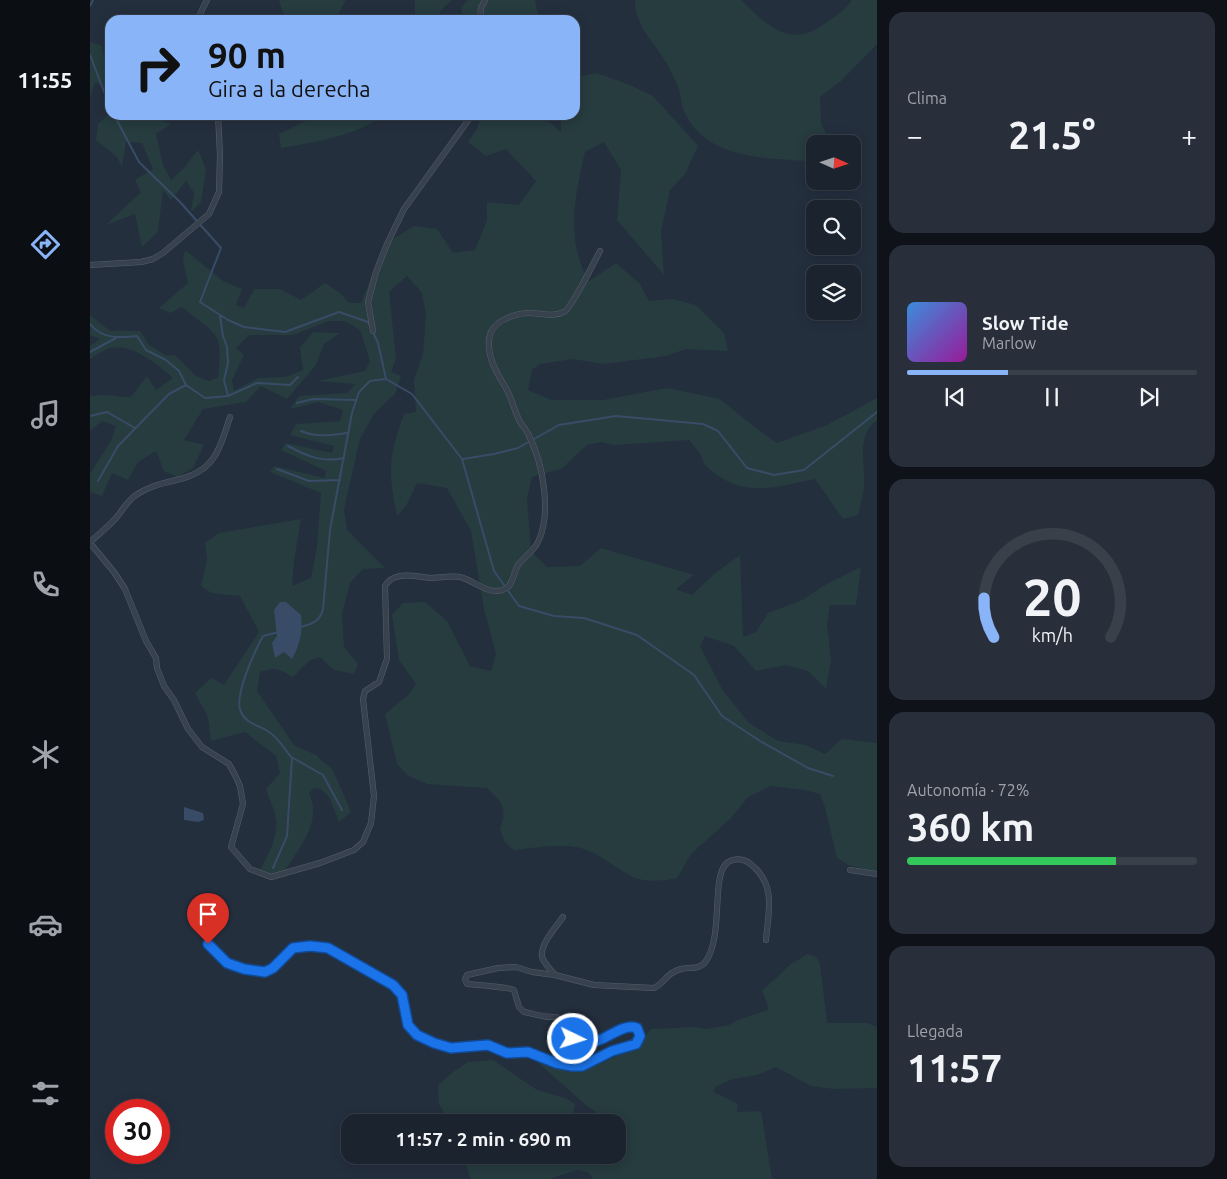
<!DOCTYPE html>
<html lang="es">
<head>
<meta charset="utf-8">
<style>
	:root { --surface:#1b232e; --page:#282f3a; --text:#f1f3f6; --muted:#a0a4aa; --line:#39404a; --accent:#8ab4f8 }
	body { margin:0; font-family:Ubuntu,sans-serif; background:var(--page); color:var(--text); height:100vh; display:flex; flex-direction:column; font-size:19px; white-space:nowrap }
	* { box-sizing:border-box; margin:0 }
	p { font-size:16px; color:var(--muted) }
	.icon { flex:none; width:28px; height:28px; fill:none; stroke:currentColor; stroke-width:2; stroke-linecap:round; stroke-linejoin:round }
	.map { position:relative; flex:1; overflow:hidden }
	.drawer { display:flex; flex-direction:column; gap:12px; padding:12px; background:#0f1319; width:350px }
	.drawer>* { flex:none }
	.guide { position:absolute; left:15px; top:15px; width:475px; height:105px; border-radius:15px; box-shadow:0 2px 12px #0003,0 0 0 1px var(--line); background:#8ab4f8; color:#111; overflow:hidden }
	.needle { width:32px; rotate:93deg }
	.fabs { position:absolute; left:716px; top:135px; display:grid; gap:10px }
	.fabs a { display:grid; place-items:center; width:55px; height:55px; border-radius:10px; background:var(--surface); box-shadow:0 2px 12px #0003,0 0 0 1px var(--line); font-size:25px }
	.speed { position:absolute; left:15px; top:1099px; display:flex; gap:10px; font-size:25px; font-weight:700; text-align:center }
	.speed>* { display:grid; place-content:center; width:65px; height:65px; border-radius:50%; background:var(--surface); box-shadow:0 2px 12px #0003,0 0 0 1px var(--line); line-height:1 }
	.speed .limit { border:8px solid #d22; background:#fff; color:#111 }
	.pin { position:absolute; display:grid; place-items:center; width:42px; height:42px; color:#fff; margin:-51px -21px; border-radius:50% 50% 50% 0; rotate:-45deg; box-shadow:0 0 5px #0007 }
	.pin .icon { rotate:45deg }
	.me { position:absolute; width:55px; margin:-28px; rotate:94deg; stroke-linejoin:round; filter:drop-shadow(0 0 4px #0008) }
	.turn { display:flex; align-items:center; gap:18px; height:105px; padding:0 20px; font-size:22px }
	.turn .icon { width:65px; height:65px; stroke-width:2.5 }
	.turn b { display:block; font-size:35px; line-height:42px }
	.big { font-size:38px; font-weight:600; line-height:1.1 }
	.drawer .card { flex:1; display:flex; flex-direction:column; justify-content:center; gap:8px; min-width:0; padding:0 18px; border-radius:15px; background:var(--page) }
	.drawer .dial { align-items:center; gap:0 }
	.dial svg { height:130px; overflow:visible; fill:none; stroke:var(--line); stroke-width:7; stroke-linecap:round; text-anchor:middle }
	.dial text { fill:var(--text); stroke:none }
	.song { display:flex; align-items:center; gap:15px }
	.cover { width:60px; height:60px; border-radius:8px; background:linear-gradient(135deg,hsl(210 70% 55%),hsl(300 70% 35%)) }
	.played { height:5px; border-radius:2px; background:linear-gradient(90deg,var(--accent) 35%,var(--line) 35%) }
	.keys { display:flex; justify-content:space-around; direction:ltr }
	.heat { display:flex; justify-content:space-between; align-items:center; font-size:28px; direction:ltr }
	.charge { height:8px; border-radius:4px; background:linear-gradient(90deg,#34c759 72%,var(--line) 0) }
	.trip { position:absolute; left:251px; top:1114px; width:285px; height:50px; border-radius:15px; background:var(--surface); box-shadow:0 2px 12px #0003,0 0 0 1px var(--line); font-weight:600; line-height:50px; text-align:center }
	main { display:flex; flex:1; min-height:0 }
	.tabs { display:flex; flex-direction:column; width:90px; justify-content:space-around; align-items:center; background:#0b0e12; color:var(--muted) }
	.tabs .icon { width:35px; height:35px }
	.tabs .selected { color:var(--accent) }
	.tabs b { font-size:22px; color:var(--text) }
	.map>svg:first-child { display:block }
	.green { fill:#263c3f }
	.water { fill:#394c67 }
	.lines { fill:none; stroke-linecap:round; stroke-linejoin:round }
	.stream { stroke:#394c67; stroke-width:2 }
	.minor-casing { stroke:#565f6c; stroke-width:6 }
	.minor { stroke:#38414e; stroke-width:5 }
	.route-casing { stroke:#114b97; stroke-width:12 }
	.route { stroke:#1a73e8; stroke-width:9 }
</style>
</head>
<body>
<main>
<nav class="tabs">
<b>11:55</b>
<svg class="icon selected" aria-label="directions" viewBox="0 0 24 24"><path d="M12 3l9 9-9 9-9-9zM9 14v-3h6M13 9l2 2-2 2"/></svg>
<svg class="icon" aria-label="music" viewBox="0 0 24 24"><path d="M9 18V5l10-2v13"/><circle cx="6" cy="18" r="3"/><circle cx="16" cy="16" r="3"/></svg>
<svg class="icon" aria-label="phone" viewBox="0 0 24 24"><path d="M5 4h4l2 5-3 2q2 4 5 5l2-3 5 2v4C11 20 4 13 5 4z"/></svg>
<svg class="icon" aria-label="climate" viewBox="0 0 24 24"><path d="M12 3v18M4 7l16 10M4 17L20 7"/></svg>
<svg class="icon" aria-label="car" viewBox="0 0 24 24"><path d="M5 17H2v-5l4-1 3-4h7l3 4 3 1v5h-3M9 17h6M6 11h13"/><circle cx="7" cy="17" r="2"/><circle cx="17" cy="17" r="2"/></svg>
<svg class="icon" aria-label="filters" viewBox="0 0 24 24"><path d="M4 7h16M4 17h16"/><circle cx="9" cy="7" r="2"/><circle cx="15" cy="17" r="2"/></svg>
</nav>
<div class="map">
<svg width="787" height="1179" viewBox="0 0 787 1179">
	<rect width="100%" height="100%" fill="#242f3e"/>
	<path class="green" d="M189,0H256L245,20H195Z
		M325,0H362L350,11L349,20H325Z
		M378,0H445L449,20H374L371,8Z
		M545,0H651C678,26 700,49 736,23C746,16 755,10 762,0H787V44L751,81L730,97L731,123L741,144H725V165L715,161C672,158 614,158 594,111C591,104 591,96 589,89C586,81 581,72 577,64C566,44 544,25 545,0Z
		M0,42L12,46C14,61 20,76 20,91L5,82L0,97Z
		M507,73L540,85L563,96L608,146L595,174L580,190L571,231L574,275L527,220L531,170L514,142L495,152C485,195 475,241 499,281L526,263L550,284L559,301L582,299L606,305L634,333L638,351L596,349L576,356L514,364L483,359L450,364L442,370L438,390L462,400H513L577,388L630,399L662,425L687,443L737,425L787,398V420C765,436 776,465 774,488C773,497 770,506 768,515L753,519L725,479C682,488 652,499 616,466C613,463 613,459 611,455C608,450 603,445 599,440L525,445L511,442L497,445L471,469L442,477L437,498L441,551L457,567L490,566L511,548L604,575L586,589L602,595L624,574L650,555L653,637L666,632L678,613L712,600L735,585L771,567L766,605H740L737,624L741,660L736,689L718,671L696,665L666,671L644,646L615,636L610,646L633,691L659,723L688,741L716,745L735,754L752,739L787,743V872L758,865L747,858L735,807L730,794L715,790L681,786L658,797L641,818L601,854L587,878C574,881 554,883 541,876C525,868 512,855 494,849C473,842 446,848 424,850L415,842L410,829C418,808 412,802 397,788L337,784L317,775L307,764L295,714L318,695L326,684L309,660L302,615L313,603L335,602L357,621L380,666L401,671L406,654L394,609L381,531L357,488L327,483L316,506L307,516C298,472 298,457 314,414L326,412L324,380L333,354L336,315L332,293L317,276L299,292L306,359L301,372L311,376L305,394L284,414L270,439L254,509L257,530L295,568L273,569L260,583L252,614L254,647L268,664L264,674L244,670L230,657L219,661L203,677C190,669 184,667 170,672L167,691L204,745L226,755L243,770L261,812L249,822L239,797L231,789L224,788L219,793C233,823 208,849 193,874L181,877L168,873C177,858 188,838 186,820C185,810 179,799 176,789L190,773L186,756L155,732L121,741L118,717L105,693L121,678L134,685L169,632L150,596L121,593L111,586L117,560L115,543L129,533L211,519L204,561L202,586L221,578L227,546L231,493L180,472L184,466L235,478L236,471L191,450L196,443L242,453L244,446L200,435L206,424L250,421L253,410L228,402L200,409L209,396L257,393L265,384L227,381L275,371L280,361L270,330L255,321H239L203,335H159L146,348L154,355L142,380L144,391L168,378L196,377L213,370L210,347L223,332L250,333L234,344L226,365L197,399L171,386L156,402L113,409L94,440L114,445L103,468L88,477L74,471L66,451L48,462L38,480L22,473L12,496L0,492V474L22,439L26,426L12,421L0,431V395L3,396C16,393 28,398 41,397L57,376L66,390L83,378C67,364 44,344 21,348C14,349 6,356 0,359V346L10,339L0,335V315L20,331H50L59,345L77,356L85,355L106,376L119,381L128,377C134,329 125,335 92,307L80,313L69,308L98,283L93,261L95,250L133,281L152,289L146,305L154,308L164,289H190L211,300L235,283L250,293L259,303H271L282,275L298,242L324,226L347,229L363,253L385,250L397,220V202L429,205L446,181L416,149L396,156L378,142L387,129L391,115H451L471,132V115H485V77Z
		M20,108V115H54L81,124L66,134L73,165L81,180L93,169L108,150L116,169L111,202L101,212L104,193L96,181L81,200L73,190L68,232L52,247L45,214L16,225L51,192L45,180L63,169L52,143L36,142L32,167L27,157L6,140L8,124L18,115Z
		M227,115H295C264,136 227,142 191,148L189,134Z
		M718,954L726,957L730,964L737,1023H777L787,1027V1088L744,1089L721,1086L686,1067L667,1075L642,1079L625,1087L624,1092L648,1104L647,1112L671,1111L682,1179H503L498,1172L487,1170L459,1179H381L372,1155H528V1122H520L497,1106L445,1060L463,1064L478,1072L490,1071L543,1050L561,1029L604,1027L616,1029L639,1025L648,1020L678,1010L677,1002L672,991L701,964Z
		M403,1060L447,1090L475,1098L485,1104L482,1120L483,1122H358L349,1103L348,1085L363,1072L378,1062Z"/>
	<path class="water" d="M190,602H196L211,615C213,632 210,644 202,659L194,652L185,658L182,643L187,636L184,610Z
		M94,807L113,813L114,820L108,822L94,820Z"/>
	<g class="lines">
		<path class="stream" d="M0,6L3,0
			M0,55L20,107
			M24,115L49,162L90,202L131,248L110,302L138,320L154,327L195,332L249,312L278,322L280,326
			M0,324C12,339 29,338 47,336L56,350L76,360L89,371L96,385L115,398L138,396L134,380L138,363L137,347L133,336L130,316
			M0,352L26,338
			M296,379L322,394L372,459L404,571L429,606L464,616L494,618L547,635L604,675L632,716L670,741L718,768L743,776
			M138,396L167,383L200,385L208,377
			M207,403L223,399L266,400
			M0,416L17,412L45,428
			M211,431C227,438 241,435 257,433
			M198,446C217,456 232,463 254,458
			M373,459L404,454L428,448L469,425L526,416L613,424L628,431L657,468L684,475L714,470L787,412
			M187,469L219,481L250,480
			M8,481L28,446L79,394L96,385
			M210,627C223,624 230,621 233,609L240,530L262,413L269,392L280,381L296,379L288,343L283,332
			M203,758L233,775L252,810
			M183,868L197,836L202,758C194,749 189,738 179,732C169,725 156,724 151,712C143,697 165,651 173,636L189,632"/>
		<g class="minor-casing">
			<path id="minor" d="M107,20L117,0
				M390,20L391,8L395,0
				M0,265L51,262L63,259L73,253L119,214L129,192L130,155L128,115
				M283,331L278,302L286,272L297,244L314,209L382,115
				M0,542C9,534 18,527 26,518C33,510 37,501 46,495C59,486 72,484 86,480C124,472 129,451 140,417
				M0,543L24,572L35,589L56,641L66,658L67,668L74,686L84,700L98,729L112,747L139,764L145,775L150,786L153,804L141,847L160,869L181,877L230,863L264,850L273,842L281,823L284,796L273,699L275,691L289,682L297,659L295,586C298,581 304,577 310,576C319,574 330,577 340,578C349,578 361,575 370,577C386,581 403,600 419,586C424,580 424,571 428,565C434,557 443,552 448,542C462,514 453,463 439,436C437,430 432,426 429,420C425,411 422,401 418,392C409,376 397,359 399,340C400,322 421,315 436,313C448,312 462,318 474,312C481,309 504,262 510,251
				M760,870L787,874
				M118,944L137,963L154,969L175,972L183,968L203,948L220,946L238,948L303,985L312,995L318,1025L327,1035L344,1043L361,1048L398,1045L417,1053L438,1052L466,1063L482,1066H493L522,1051L546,1044L550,1036L547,1028C525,1020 503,1058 476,1035C472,1031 470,1022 467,1017C452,1018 447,1014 434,1012L429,1007L424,990C419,987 387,985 377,984L375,979L377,975L408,968L426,967L442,972L465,975L504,985L564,988C576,982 576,973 591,969C600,967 610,970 616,961C633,937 622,881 635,865C639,860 647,858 653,860C658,861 662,865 665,868C686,888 678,914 676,940
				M464,974C460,969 454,963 452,957C450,944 466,927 473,917"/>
		</g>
		<use href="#minor" class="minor"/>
	</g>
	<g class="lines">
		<g class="route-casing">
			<path id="route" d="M118,944L137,963L154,969L175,972L183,968L203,948L220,946L238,948L303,985L312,995L318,1025L327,1035L344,1043L361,1048L398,1045L417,1053L438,1052L466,1063L482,1066H492L522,1051L546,1044L550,1036L547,1028C532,1023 517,1040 503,1042C496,1043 489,1041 483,1039"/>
		</g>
		<use href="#route" class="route"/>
	</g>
</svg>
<div class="fabs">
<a><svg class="needle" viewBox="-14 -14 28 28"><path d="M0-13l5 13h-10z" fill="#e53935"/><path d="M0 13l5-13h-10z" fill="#a0a4aa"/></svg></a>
<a><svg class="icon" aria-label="search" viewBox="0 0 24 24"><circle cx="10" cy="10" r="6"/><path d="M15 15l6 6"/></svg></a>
<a><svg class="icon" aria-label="layers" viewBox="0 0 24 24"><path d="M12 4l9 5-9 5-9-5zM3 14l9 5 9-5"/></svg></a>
</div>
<div class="speed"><div class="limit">30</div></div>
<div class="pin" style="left:118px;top:944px;background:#d93025"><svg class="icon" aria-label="arrive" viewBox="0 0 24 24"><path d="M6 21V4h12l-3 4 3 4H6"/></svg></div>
<svg class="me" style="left:483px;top:1039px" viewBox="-20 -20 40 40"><circle r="17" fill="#1a73e8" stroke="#fff" stroke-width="3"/><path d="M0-11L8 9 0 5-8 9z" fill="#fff"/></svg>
<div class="trip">11:57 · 2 min · 690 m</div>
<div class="guide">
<div class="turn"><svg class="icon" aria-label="right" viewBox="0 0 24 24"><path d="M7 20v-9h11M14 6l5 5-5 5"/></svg><div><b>90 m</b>Gira a la derecha</div></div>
</div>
</div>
<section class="drawer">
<div class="card"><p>Clima</p>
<div class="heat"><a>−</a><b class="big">21.5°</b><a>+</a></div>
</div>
<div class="card">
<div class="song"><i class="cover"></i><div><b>Slow Tide</b><p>Marlow</p></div></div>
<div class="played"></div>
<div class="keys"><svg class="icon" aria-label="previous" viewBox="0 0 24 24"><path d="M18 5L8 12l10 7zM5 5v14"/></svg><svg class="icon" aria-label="pause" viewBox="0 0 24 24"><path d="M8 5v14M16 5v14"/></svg><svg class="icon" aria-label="next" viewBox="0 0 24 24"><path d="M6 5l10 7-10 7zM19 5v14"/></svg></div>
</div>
<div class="card dial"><svg viewBox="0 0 100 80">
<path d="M14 69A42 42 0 1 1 86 69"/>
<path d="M14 69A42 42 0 0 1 8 45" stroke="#8ab4f8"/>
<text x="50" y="56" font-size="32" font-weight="700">20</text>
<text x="50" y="72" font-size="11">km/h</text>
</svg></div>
<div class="card"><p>Autonomía · 72%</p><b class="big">360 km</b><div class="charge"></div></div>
<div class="card"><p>Llegada</p><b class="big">11:57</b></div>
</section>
</main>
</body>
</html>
